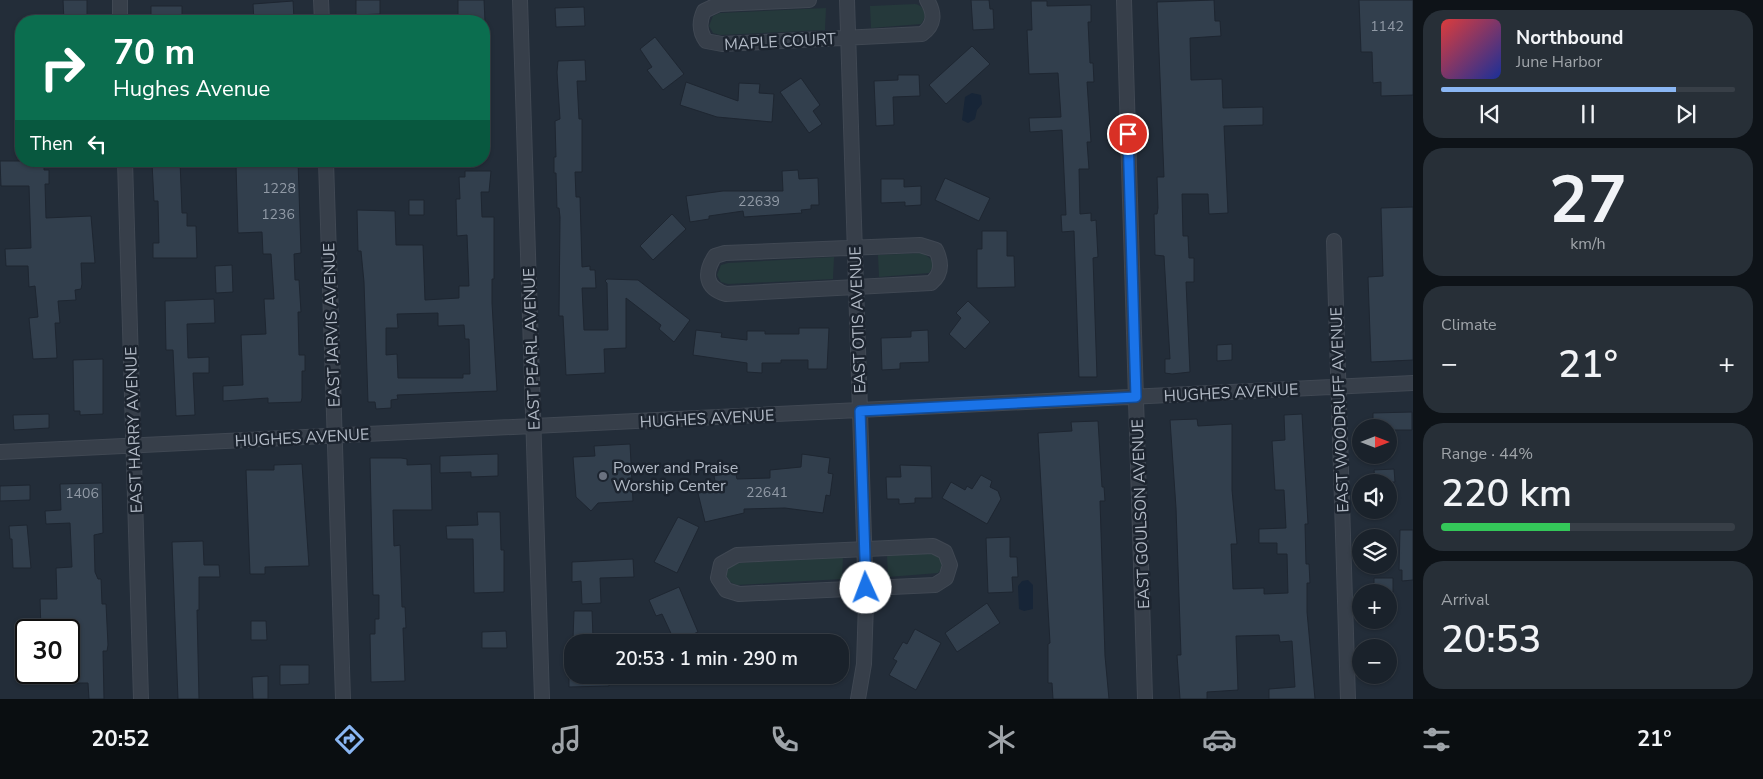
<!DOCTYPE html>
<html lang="en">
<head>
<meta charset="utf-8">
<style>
	:root { --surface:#1a222b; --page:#272f37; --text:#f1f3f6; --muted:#9fa4a9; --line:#383f47; --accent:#8ab6f3 }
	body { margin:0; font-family:"Nunito Sans",sans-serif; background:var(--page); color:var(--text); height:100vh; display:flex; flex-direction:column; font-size:19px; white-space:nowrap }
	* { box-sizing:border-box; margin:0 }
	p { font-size:16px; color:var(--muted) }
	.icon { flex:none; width:28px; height:28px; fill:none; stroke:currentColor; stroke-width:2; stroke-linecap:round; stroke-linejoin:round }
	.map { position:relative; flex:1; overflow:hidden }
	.sheet { display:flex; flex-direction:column; gap:10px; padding:10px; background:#0e1318; width:350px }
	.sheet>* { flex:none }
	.hud { position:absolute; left:15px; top:15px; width:475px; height:152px; border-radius:20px; box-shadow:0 1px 4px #0004,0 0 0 1px var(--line); background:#0b6e4f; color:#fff; overflow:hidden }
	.needle { width:32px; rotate:90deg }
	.buttons { position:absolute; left:1352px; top:419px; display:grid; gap:10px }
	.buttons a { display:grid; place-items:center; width:45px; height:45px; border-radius:50%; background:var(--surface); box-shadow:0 1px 4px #0004,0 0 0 1px var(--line); font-size:25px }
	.speed { position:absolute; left:15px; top:619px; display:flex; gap:10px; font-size:25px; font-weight:700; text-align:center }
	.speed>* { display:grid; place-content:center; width:65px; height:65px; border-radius:50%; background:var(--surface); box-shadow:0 1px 4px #0004,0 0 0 1px var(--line); line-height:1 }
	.speed .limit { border:2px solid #111; border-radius:8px; background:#fff; color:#111 }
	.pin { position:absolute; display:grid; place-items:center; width:42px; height:42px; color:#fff; margin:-21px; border:2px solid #fff; border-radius:50%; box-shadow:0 1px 5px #0007 }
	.me { position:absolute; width:55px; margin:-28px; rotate:358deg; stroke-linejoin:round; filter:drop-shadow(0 0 4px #0008) }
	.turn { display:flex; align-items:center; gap:18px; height:105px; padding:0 15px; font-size:22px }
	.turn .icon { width:65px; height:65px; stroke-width:2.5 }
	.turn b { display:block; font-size:35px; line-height:42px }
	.then { display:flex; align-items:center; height:48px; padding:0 15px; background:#0003; gap:10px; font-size:19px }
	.big { font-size:38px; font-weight:600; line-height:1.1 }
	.sheet .card { flex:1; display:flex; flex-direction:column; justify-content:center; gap:8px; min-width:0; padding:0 18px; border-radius:20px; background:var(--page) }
	.sheet .dial { align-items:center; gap:0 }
	.dial b { font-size:65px; line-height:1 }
	.song { display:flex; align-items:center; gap:15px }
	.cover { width:60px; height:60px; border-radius:8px; background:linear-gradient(135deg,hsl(0 70% 55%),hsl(230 70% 35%)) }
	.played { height:5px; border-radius:2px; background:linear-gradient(90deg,var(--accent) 80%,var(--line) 80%) }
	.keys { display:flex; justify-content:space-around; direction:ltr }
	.heat { display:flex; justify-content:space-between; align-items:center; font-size:28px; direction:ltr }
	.charge { height:8px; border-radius:4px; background:linear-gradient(90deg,#34c759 44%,var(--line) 0) }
	.trip { position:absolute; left:564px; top:634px; width:285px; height:50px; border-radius:20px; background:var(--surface); box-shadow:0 1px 4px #0004,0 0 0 1px var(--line); font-weight:600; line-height:50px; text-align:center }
	.tabs { display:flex; height:80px; justify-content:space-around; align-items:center; background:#0a0e11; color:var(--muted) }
	.tabs .icon { width:35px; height:35px }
	.tabs .on { color:var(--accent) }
	.tabs b { font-size:22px; color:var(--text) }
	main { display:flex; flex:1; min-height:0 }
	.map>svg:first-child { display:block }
	.green { fill:#25393b }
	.water { fill:#172537 }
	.building { fill:#323f4d; stroke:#1e2631; fill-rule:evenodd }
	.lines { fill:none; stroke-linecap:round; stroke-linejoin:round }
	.street-casing { stroke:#404853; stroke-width:16 }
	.street { stroke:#373f4a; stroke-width:14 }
	.route-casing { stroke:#114b97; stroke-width:12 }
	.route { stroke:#1a73e8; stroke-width:9 }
	.worship-dot { fill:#6b7280; stroke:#1c242f; stroke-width:2 }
	.labels { text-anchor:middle; stroke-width:5; stroke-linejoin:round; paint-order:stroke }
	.number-label { font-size:14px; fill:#919aa6 }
	.street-label { font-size:16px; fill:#b2bac6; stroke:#1c242f }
	.poi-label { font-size:16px; fill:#b2bac6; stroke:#1c242f; text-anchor:start }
</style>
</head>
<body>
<main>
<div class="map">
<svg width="1413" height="699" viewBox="0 0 1413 699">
	<rect width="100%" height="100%" fill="#232d39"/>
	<path class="green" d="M915,4C925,6 928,16 921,24L871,28L870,6Z
		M826,8L825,30L720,35L713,33L709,26L713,16L720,13Z
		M923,253L932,260L933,267L929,273L879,277L878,255Z
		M834,257L833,279L728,284L721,282L717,275L721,265L728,263Z
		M932,553C942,555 945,565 938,573L888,577L887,555Z
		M843,557L842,579L737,585L730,582L726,575L728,568L737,563Z"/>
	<path class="water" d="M972,93L981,95L982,104L977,110L975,119L968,123L962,120L965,97Z
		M1028,580L1033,585V609L1024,611L1019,609L1018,586L1022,581Z"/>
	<path class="building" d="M63,0H87V21H64Z
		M356,0H380V14L356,15Z
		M458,0H484L485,21H458Z
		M971,0H989L990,9H993L994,29L973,30Z
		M1214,0L1215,21H1220L1221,36L1190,38L1191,80L1222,79L1223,108L1263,107V125L1224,126L1228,213L1209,214L1208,194H1182L1183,236H1188L1189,258H1194V282H1186L1190,372L1172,374L1165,373V359H1170L1164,256L1155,255L1154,214H1157L1158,208L1157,177H1164L1157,2Z
		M1359,0H1413V95L1381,96V82L1373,83L1372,52H1361Z
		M293,1L294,19L254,21L253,4Z
		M1031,1H1047V6L1091,5V22H1088L1090,63H1093L1094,82H1087L1091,142H1087L1089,169H1079L1080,214L1091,213V221L1096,220L1098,257L1093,258L1097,377H1079L1074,231L1062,232L1061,215H1066L1062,130L1030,132L1029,118L1061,117L1058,73L1029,74L1027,30H1032Z
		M151,6H182V21H151Z
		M584,7L585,26L556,27L555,8Z
		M655,37L684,74L663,90L647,70L652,67L640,49Z
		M972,46L990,64L946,104L929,85Z
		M585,60L586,81H577L579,119H582V172H575L576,197H580L582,267L590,266V270H595L596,288H582L584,330H608L607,283L605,281L607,279L638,280L690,320L674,342L659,329L661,325L626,298V348L604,349L605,373L566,375L563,316H559L560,217L559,208H557L556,173H554V157H556L555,121L560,119L557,72L558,61Z
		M898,75H919L920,96L893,97L894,125L876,126L874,81L898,80Z
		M801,78L820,105L813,111L822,124L809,133L780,92Z
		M686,82L738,101L739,83L760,84L759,93L774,94L772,122L717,117L680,105Z
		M0,161H44V170H49V184H45L46,218L91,216L95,263H81L82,284L81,289L75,290L76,300L58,301L60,323H55L57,358L33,359L29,318L38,317L35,286L29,287L28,266H6L5,249L31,248L29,186H1Z
		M156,161H180L182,213H187V226H196L197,258H153V243H159L158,201H154L152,163Z
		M271,161H298L301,253L294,254L295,280H299L301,312H298L299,355H305V371H302V398L301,402L268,403V398L223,401V386L243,385L241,335L266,334L264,299H274L271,254H263L262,232L238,233L236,165H271Z
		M798,170L799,179L818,178L819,205H811V209L801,210L802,213L744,217L743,211L709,216V219L690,222L686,196L723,191H783L782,171Z
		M465,171H491L489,192H481L482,217H494V279H492V303L497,391L397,395L398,399L391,400V408L376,409L375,402H368L364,282L361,251H358L357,210L395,211L396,245H423L425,300L459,298V286H469L467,235L457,236L456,199H460L459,177H465ZM438,313V326L464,325L465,339H469L470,374H463V378H398L397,354L386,355V328H398L397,314Z
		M945,178L990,198L979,221L935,200Z
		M881,179H904V187L921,186V205L905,206V202L881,203Z
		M409,200H424V215H409Z
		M1413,207V360L1371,362L1368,277L1383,276L1381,208Z
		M672,214L686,229L653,260L640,246Z
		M982,231H1007V256H1014L1015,287L977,288V249H982Z
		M232,265L233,292L216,293L215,266Z
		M214,299L215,323L187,324L188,358L209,357V373H193L195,415L176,416L173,350H166L165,301Z
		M968,301L990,322L965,349L949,334L961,318L956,313Z
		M799,328H829L827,369H808V360H781V363H762V373L747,372V363L693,355L696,330L722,333L721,337L747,340V331H765V334H799Z
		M928,330L929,362L900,363V369L882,370L881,338L911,337V331Z
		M1232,344V360L1217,361V345Z
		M103,359V414L80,415V411H74L73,360Z
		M1412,412V430H1389V428H1373V413Z
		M49,414V428L14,430L13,415Z
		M1302,414L1308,524H1305L1306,564H1309L1310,583H1307V612L1315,699H1269V689L1295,687L1292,641L1280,642L1279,635L1236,636L1238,690L1207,692V699H1180L1177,655H1181L1176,508L1170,420L1197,419L1198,426L1232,424V490L1237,544H1231L1233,589L1264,588V594L1288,593L1287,554H1277V543H1259V529L1286,528L1284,490H1275L1272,441L1285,440L1284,415Z
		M1098,421L1102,487H1104L1105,501H1100L1105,656L1109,699H1053L1052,683H1048V644L1050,643L1038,433L1072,431L1071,422Z
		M630,444L633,501L598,503L591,511L576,497L573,457L595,456L594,446Z
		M498,454V476L471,477V472L440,473V456Z
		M802,454L830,458L828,473L833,474L830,496L826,495L823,513L785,508L744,509V513L705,522L697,489L716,485L714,476L735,471L737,479L770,478V470L801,467Z
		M370,458H401L407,459V465L431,464L432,510H393L394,546L400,545L402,607H405L406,628H403L405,681L371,682L370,634H375V619H379V595H373Z
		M302,464L309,566L265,567V574H250L246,470H274V465Z
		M900,465L931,466L932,498H915V503L899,504V499H887L886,477H901Z
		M1394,469L1395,482H1375L1374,470Z
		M981,475L992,481L990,487L998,491L1001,499L987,524L942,498L951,482L965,490L967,486L972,489Z
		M102,483L103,533L94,535L95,572L98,579H101L102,604H106L108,645L107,651H103L104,699H89L88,683H72V661L79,660L78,630H41L40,599H57L56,568L72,567L70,523L46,524L45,511L61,510L60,484Z
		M30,485V500L0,501V486Z
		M477,512H500L501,550H504V592L474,593L473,539H447L446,526L478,525Z
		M678,517L699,527L677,573L654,562Z
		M27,525L31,568H13L12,539H10L9,526Z
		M1400,530H1413V580L1402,581V570H1399Z
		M1010,537V557H1017L1018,577H1012L1013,592L988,593L986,538Z
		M203,541L204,565H219L220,577H199V610H197L199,699H178L172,542Z
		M633,559L634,577L600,578L601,603L582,604L581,581L572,582V562Z
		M1374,578H1393V592H1374Z
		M679,587L698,632L675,642L662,614L656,616L649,600Z
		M987,603L1000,623L957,652L945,633Z
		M574,611H592L593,638L573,639Z
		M251,621H266L267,640H251Z
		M915,629L941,643L916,690L889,675L897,661L893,659L903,642L907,644Z
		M506,631L507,648H482V632Z
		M280,665H309V684L280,685Z
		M569,675H609V686L569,687Z
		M268,676V699H253L252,677Z"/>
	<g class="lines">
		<g class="street-casing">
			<path id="street" d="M120,0V21
				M321,0L322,21
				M520,0L542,699
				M809,0L719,4L704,11C699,22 699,31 706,41L722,44L922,34C935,25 935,13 927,0
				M847,0L866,602L864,664L858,699
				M1124,0L1145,699
				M125,161L141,699
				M326,161L343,699
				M1334,241L1348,699
				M920,245L936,250C942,263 942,274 931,283L726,294C705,288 704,273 715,256L725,253Z
				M0,452L1413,383
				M933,546L945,552L950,565L946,578L935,585L739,594L726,590L718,578L721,564L737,555Z"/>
		</g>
		<use href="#street" class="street"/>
	</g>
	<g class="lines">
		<g class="route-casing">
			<path id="route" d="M866,588L860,411L1136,397L1128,134"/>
		</g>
		<use href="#route" class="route"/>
	</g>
	<circle class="worship-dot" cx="603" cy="476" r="5"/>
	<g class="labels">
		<g class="number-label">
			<text x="1387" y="31">1142</text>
			<text x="279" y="193">1228</text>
			<text x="759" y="206">22639</text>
			<text x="278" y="219">1236</text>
			<text x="767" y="497">22641</text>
			<text x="82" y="498">1406</text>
		</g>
		<g class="street-label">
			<text transform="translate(780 41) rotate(-3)" y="6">MAPLE COURT</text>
			<text transform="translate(857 320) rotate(-92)" y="6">EAST OTIS AVENUE</text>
			<text transform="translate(331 325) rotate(-92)" y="6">EAST JARVIS AVENUE</text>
			<text transform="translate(531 349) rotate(-92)" y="6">EAST PEARL AVENUE</text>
			<text transform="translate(1231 392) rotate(-3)" y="6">HUGHES AVENUE</text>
			<text transform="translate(1339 410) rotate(-92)" y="6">EAST WOODRUFF AVENUE</text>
			<text transform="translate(707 418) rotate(-3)" y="6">HUGHES AVENUE</text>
			<text transform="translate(133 430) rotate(-92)" y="6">EAST HARRY AVENUE</text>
			<text transform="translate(302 437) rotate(-3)" y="6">HUGHES AVENUE</text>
			<text transform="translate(1140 514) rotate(-92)" y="6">EAST GOULSON AVENUE</text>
		</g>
		<g class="poi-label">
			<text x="613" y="473">Power and Praise<tspan x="613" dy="18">Worship Center</tspan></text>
		</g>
	</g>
</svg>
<div class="buttons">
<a><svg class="needle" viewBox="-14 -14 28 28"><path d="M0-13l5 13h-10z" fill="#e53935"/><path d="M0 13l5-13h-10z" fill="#9fa4a9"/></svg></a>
<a><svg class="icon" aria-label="sound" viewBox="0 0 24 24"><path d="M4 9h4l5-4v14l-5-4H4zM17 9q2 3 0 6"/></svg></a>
<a><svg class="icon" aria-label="layers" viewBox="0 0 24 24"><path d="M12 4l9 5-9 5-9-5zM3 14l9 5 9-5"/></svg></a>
<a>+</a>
<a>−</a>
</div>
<div class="speed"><div class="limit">30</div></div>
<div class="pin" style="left:1128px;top:134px;background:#d93025"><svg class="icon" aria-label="arrive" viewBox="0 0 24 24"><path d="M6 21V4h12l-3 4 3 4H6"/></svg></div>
<svg class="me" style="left:866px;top:588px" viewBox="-20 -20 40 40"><circle r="19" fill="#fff"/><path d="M0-13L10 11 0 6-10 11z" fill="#1a73e8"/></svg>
<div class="trip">20:53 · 1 min · 290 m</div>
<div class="hud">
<div class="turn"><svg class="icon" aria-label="right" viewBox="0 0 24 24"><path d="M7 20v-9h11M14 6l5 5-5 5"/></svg><div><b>70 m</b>Hughes Avenue</div></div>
<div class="then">Then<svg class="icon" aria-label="left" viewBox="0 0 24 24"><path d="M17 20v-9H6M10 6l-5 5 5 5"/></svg></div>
</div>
</div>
<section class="sheet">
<div class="card">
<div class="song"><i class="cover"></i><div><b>Northbound</b><p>June Harbor</p></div></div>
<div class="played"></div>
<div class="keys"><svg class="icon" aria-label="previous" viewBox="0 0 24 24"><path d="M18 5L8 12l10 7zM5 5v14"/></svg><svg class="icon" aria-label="pause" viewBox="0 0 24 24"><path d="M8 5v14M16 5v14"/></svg><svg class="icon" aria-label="next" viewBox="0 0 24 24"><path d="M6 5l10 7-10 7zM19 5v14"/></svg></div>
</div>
<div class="card dial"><b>27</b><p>km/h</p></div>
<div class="card"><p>Climate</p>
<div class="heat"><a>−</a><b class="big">21°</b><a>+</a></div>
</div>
<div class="card"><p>Range · 44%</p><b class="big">220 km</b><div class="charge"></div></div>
<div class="card"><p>Arrival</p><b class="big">20:53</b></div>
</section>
</main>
<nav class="tabs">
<b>20:52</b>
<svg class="icon on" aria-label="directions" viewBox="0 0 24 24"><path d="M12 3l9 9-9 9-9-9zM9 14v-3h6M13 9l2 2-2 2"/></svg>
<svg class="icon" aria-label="music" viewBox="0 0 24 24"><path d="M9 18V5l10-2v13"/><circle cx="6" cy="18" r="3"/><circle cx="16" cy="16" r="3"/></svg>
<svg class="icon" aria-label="phone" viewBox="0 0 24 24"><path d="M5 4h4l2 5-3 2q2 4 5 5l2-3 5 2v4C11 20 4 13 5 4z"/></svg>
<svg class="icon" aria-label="climate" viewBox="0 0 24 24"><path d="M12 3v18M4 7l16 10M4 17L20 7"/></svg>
<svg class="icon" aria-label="car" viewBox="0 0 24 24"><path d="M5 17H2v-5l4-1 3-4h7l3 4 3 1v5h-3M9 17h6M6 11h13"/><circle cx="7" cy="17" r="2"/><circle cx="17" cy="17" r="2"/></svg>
<svg class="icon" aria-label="filters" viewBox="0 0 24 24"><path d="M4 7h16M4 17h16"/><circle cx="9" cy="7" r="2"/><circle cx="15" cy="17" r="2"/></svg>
<b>21°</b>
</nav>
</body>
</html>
